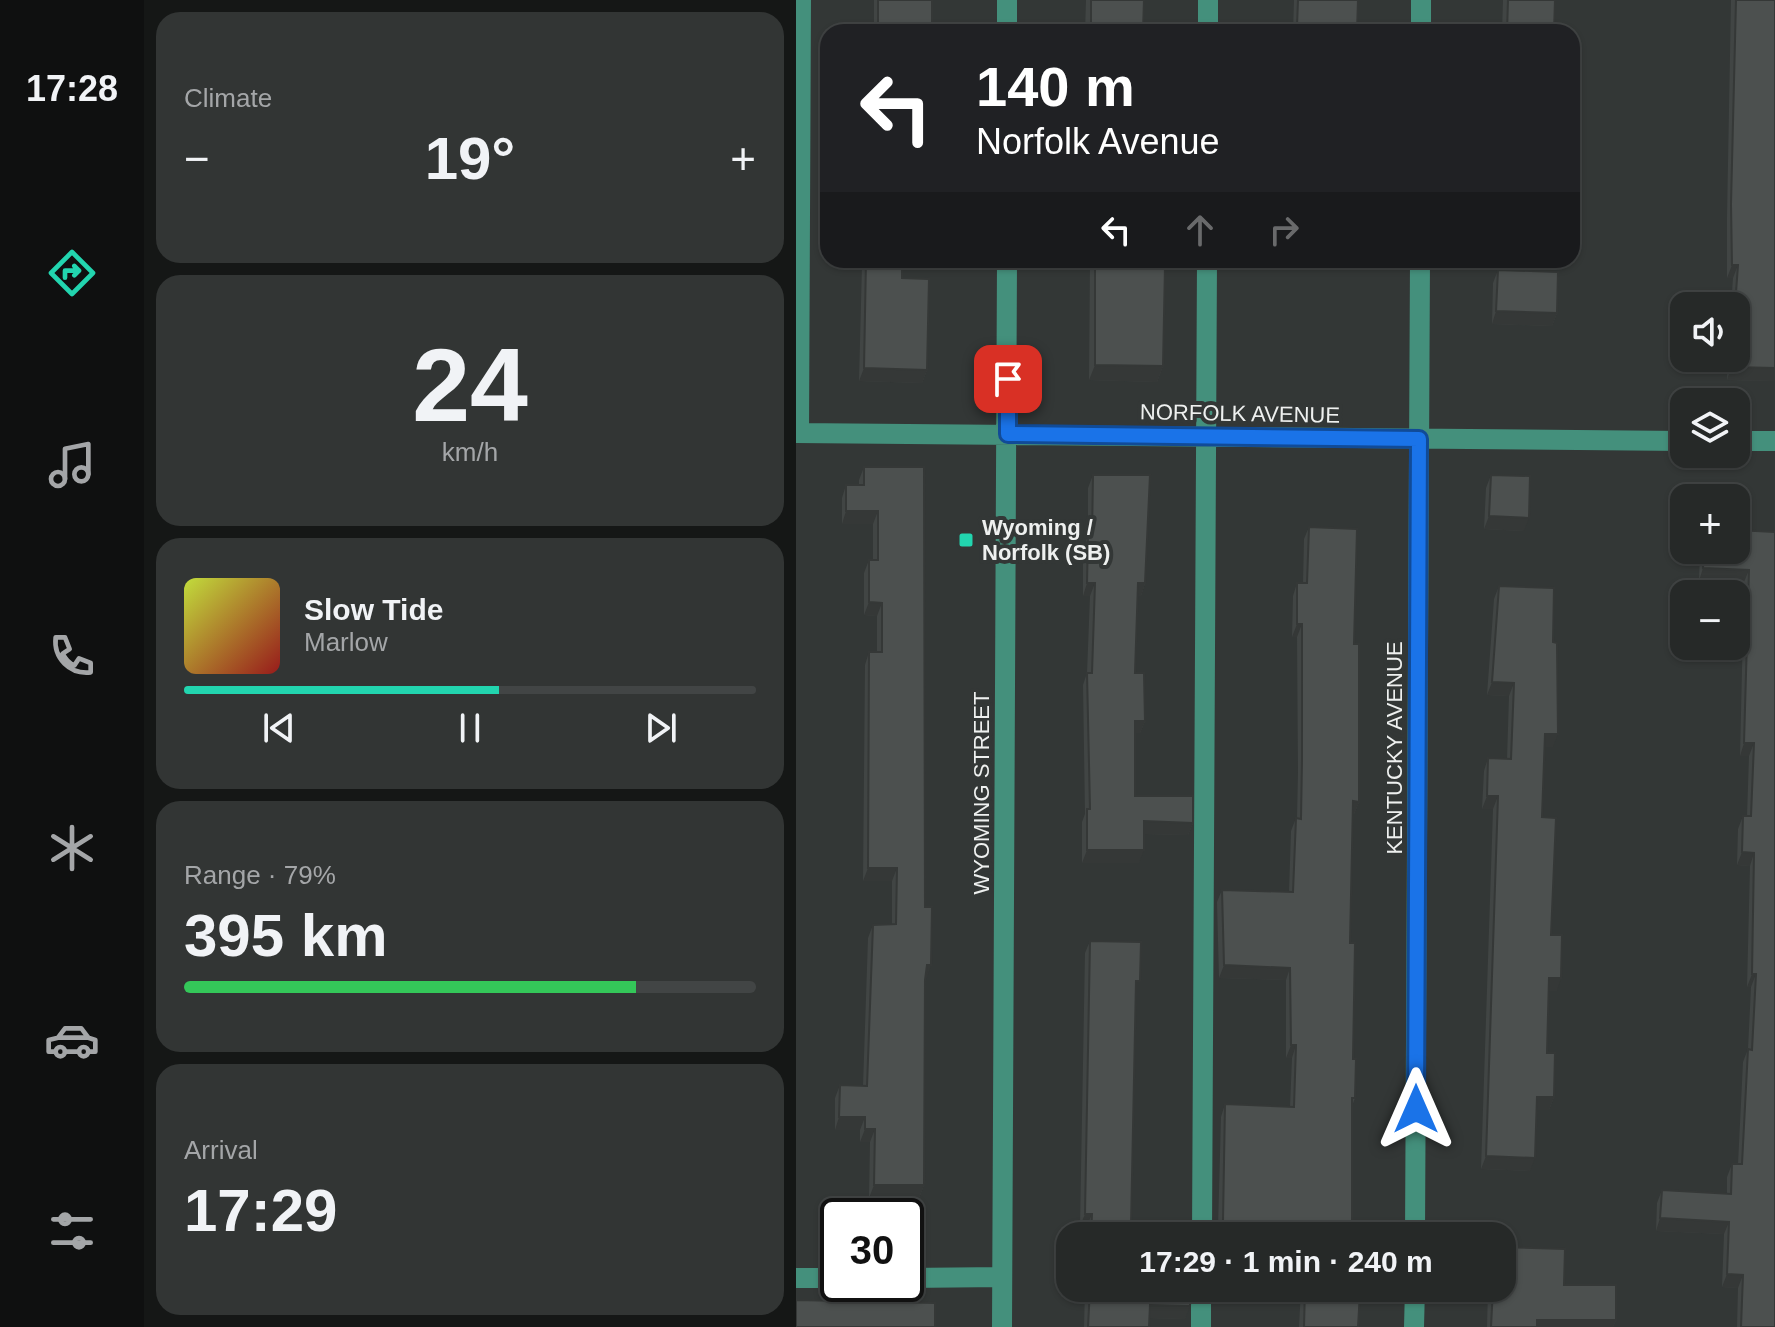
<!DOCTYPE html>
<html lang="en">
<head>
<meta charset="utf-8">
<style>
	:root { --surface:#262928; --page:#323534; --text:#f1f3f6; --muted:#a4a6a8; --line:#424545; --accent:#22d5af }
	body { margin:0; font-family:Arial,sans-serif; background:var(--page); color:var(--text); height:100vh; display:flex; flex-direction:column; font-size:30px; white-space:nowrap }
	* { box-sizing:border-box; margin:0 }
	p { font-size:26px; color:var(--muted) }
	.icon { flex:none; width:44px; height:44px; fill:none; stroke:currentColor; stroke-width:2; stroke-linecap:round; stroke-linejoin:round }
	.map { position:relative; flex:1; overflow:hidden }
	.panel { display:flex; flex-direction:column; gap:12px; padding:12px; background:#151716; width:652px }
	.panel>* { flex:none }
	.top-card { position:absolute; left:24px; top:24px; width:760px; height:244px; border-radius:24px; box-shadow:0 2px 6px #0004,0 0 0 2px var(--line); background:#202124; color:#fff; overflow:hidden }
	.buttons { position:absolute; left:874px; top:292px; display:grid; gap:16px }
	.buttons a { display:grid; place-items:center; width:80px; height:80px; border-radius:16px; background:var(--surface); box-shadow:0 2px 6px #0004,0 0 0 2px var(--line); font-size:40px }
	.speed { position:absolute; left:24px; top:1198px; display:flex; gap:16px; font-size:40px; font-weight:700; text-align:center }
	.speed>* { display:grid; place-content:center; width:104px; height:104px; border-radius:50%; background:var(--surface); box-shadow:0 2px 6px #0004,0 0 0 2px var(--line); line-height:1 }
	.speed .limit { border:4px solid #111; border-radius:12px; background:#fff; color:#111 }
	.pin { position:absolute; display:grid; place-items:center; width:68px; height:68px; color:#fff; margin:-34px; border-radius:16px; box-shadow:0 4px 12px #0006 }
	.me { position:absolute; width:88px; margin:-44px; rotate:0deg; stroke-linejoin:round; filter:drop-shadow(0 0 6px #0008) }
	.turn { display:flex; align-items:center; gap:28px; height:168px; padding:0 24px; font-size:36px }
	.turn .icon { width:104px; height:104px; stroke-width:2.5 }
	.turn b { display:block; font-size:56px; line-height:68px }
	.lanes { display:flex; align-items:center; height:76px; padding:0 24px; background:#0003; justify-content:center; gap:40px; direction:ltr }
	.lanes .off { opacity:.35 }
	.big { font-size:60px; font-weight:800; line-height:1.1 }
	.panel .widget { flex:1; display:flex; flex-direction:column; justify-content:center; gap:12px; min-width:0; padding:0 28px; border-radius:24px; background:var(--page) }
	.panel .dial { align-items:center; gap:0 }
	.dial b { font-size:104px; line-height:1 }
	.song { display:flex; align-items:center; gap:24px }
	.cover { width:96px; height:96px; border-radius:12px; background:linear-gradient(135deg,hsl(70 70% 55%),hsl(0 70% 35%)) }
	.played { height:8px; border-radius:4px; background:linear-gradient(90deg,var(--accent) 55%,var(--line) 55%) }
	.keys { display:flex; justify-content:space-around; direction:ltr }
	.heat { display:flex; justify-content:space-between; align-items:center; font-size:44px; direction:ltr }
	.charge { height:12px; border-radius:6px; background:linear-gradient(90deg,#34c759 79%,var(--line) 0) }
	.trip { position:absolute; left:260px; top:1222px; width:460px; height:80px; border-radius:24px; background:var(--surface); box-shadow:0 2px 6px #0004,0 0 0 2px var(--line); font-weight:800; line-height:80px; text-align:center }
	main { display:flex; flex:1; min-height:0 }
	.tabs { display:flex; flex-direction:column; width:144px; justify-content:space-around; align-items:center; background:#0f1010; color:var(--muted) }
	.tabs .icon { width:56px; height:56px }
	.tabs .current { color:var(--accent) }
	.tabs b { font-size:36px; color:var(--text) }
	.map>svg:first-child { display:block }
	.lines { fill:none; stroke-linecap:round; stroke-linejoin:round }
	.minor { stroke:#44907c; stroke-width:20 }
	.wall { fill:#414544 }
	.shaded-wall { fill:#353837 }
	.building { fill:#4c504f; stroke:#353837; stroke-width:2 }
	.route-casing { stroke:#114b97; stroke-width:20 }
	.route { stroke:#1a73e8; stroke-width:14 }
	.poi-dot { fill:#22d5af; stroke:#333736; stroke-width:3 }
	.labels { text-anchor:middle; stroke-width:8; stroke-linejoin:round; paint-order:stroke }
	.street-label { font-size:22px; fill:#eef0ef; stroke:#333736 }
	.poi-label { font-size:22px; font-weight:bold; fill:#eef0ef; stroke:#333736; text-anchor:start }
</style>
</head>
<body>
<main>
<nav class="tabs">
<b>17:28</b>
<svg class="icon current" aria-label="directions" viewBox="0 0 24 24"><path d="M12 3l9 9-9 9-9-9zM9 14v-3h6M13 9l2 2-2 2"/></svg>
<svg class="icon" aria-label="music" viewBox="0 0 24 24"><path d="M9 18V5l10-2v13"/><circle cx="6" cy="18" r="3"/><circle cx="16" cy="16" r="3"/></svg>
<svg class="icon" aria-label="phone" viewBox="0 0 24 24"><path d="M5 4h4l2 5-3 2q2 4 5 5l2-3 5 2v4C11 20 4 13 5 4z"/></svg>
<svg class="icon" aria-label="climate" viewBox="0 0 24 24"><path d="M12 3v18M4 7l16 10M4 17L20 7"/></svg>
<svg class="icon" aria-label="car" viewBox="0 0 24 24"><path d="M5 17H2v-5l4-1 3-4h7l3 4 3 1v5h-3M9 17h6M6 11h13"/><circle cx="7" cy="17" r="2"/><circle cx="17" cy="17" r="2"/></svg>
<svg class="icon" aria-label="filters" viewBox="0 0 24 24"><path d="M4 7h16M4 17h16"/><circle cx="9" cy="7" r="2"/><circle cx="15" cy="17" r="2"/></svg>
</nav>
<section class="panel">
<div class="widget"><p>Climate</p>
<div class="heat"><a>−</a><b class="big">19°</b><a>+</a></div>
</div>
<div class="widget dial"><b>24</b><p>km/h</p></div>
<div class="widget">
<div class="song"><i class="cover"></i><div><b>Slow Tide</b><p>Marlow</p></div></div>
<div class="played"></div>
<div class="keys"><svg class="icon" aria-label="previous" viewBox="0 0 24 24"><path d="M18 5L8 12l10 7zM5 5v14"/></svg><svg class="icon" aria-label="pause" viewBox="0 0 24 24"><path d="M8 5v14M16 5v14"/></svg><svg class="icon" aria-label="next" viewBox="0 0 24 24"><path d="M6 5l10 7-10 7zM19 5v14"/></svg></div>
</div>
<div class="widget"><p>Range · 79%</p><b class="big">395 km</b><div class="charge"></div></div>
<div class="widget"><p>Arrival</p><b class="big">17:29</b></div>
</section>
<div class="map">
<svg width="979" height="1327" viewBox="0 0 979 1327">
	<rect width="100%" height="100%" fill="#333736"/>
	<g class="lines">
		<path class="minor" d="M211,0V32
			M412,32V0
			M625,32V0
			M0,433L888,441
			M3,433L5,0
			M940,441H979
			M406,1236L411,260
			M619,1236L624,260
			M0,1278H42
			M110,1278L206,1277
			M206,1327L211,260
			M405,1327V1288
			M618,1327L619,1288"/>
	</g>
	<path class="wall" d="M78,0H136V32H78Z
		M290,0H348L347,31L362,32H289Z
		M498,0H562L561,32H497Z
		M707,0H759L758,32H706Z
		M935,0H979V381L931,380L932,358H940V306H935L937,278H931V217Z
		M39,260H106V278L131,370L126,383L63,381L66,264L39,263Z
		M294,260H361L367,366L361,382L293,380Z
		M702,270L761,313L756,326L696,324L697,283Z
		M68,467H128L129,907L131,978H129L128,1185L123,1198H73L74,1142H64V1130H39V1098L44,1085L67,1086L72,938L77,925L96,924V881H67L69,665L73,652H81V616L68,615V573L73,560H77V524H46V498L50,485H63V480Z
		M297,475L349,583L345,596H342L339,673L349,721L344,733H339V796L397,823L392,835L348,834L343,863H286V822L289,814L287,685L291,673L294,596H287V549L292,536V488Z
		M695,475L728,531L688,529L690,488Z
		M513,527L558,644L563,802L558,814H557L554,943L559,1098L556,1106V1236H291V1226H284L289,953L294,941L340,993L335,1226L416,1235L422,1227L425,1117L429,1104L494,1107L496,1058H490V980L423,978L421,902L426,890L493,892L495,831L500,818H501L502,772L501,637H496L497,596L501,583H507L508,539Z
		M979,532V1327H941L942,1288L926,1287L928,1234L860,1231L861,1203L866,1190L931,1194V1177L936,1164H942L947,1062L952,1049L955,987H951L954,866L941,865L942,829L947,816H951L953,756H944L948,582L903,581L904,550H940Z
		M703,586L757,642V747H749L746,817L755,935L761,991H753L751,1053L758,1097L753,1110H740L734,1171L685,1169L697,809H686L688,771L692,758L711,759L713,696L691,695L698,599Z
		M768,1285L820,1320L817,1327H691L692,1288Z
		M289,1288H395L389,1319L353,1318V1327H288Z
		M490,1288H556L562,1327H503L505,1289H490Z"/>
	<path class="shaded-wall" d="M295,23L300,24L297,32H292Z
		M501,26H513L511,32H499Z
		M40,260H67L66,264L39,263Z
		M936,265H942L937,278H931Z
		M700,311L761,313L756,326L696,324Z
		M299,365L367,366L361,382L293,380Z
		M935,367L979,368V381L931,380Z
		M68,368L131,370L126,383L63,381Z
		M50,511H82L77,524H46Z
		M693,516L733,518L728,531L688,529Z
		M907,568L953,570L948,582L903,581Z
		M291,583H299L294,596H287Z
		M342,583H349L345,596H337Z
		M73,602L86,603L81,616L68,615Z
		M501,624H506L501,637H496Z
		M696,682L718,683L713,696L691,695Z
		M339,721H349L344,733H335Z
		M749,734H762L757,747H744Z
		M948,743H958L953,756H944Z
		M691,796H702L697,809H686Z
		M557,801L563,802L558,814H552Z
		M348,821L397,823L392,835L343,834Z
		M291,850H348L343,863H286Z
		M946,852L958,853L954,866L941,865Z
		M72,868H101L96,881H67Z
		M131,965H135L131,978H126Z
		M428,965L494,968L490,980L423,978Z
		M956,974H960L955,987H951Z
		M753,978H765L761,991H748Z
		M495,1045H500L496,1058H490Z
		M741,1097H758L753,1110H736Z
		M43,1117H69L64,1130H39Z
		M69,1129H79L74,1142H64Z
		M690,1156L739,1158L734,1171L685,1169Z
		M78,1185H128L123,1198H73Z
		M289,1214H296L291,1226H284Z
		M864,1218L933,1222L928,1234L860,1231Z
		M931,1274L947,1275L942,1288L926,1287Z
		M490,1288H505V1289H490Z
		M354,1305L394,1306L389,1319L349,1318Z
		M741,1320H820L817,1327H738Z"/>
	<path class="building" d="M82,0H136V32H82Z
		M295,0H348L347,31L362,32H300V24L295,23Z
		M502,0H562L561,32H513V26H501Z
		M712,0H759L758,32H711Z
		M940,0H979V368L935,367L936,358H940L939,306L942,265H936L935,204Z
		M70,260H106V278L133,279L131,370L68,368Z
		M299,260H361V266H369L367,366L299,365Z
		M702,270L762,272L761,313L700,311Z
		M68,467H128L129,907H136L135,965H131L129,980L128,1185H78L79,1129H69V1117H43L44,1085L71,1086L77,925L100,924L101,868H72L73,652H86V603L73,602V560H82V511H50V485H68Z
		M297,475H354L349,583H342L339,673H348L349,721H339V796H397V823L348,821V850H291V809H294L291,673H296L299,583H291L292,536H296Z
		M695,475L734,476L733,518L693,516Z
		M513,527L561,529L558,644H563V802L557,801L554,943H559L557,1059H560L559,1098H556V1236H295L296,1214H289L294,941L345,942L344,981H340L335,1226L398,1223L403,1234L416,1235L427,1221L429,1104L498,1107L500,1045H495L494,968L428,965L426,890L497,892L500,818L505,819L506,760V624H501V583H511Z
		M940,530L979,532V1327H945L947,1275L931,1274L933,1222L864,1218L866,1190L935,1194L936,1164H946L952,1049L956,1050L960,974H956L958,853L946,852L947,816H955L958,743H948L953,570L907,568L908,550H940Z
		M703,586L758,588L757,642L761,643L762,734H749L746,817L760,818L755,935H766L765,978H753L751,1053H759L758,1097H741L739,1158L690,1156L702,796H691L692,758L715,759L718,683L696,682Z
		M706,1247L769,1249L768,1285H820V1320H741V1327H695L697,1288H706Z
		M294,1288H395L394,1306L354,1305L353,1327H292Z
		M509,1288H556V1292H564L562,1327H508Z
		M0,1300L139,1303V1327H0Z"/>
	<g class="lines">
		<g class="route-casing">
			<path id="route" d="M212,379V434L623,439L620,1109"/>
		</g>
		<use href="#route" class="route"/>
	</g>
	<rect class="poi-dot" x="162" y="532" width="16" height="16" rx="4"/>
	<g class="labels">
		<g class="street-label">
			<text transform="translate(444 413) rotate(1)" y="8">NORFOLK AVENUE</text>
			<text transform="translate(598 748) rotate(-90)" y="8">KENTUCKY AVENUE</text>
			<text transform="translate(185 793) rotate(-90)" y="8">WYOMING STREET</text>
		</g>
		<g class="poi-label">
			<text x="186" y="535">Wyoming /<tspan x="186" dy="25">Norfolk (SB)</tspan></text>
		</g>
	</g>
</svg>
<div class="buttons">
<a><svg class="icon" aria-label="sound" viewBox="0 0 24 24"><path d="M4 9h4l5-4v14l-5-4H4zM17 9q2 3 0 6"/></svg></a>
<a><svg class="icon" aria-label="layers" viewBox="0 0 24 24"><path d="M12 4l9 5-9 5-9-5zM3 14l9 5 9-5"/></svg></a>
<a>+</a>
<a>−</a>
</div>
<div class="speed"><div class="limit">30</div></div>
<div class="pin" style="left:212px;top:379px;background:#d93025"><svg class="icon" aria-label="arrive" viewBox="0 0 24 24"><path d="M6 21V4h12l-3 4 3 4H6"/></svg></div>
<svg class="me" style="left:620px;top:1109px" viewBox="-20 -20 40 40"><path d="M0-17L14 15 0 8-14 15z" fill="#1a73e8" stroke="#fff" stroke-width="4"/></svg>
<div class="trip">17:29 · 1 min · 240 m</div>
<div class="top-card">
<div class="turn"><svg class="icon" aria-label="left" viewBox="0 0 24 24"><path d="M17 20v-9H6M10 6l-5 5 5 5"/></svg><div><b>140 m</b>Norfolk Avenue</div></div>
<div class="lanes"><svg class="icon" aria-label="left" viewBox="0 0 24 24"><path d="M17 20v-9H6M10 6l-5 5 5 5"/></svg><svg class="icon off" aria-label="ahead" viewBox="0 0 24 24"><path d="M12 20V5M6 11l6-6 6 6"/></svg><svg class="icon off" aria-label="right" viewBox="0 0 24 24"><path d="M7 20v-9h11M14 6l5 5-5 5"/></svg></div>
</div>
</div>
</main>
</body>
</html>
